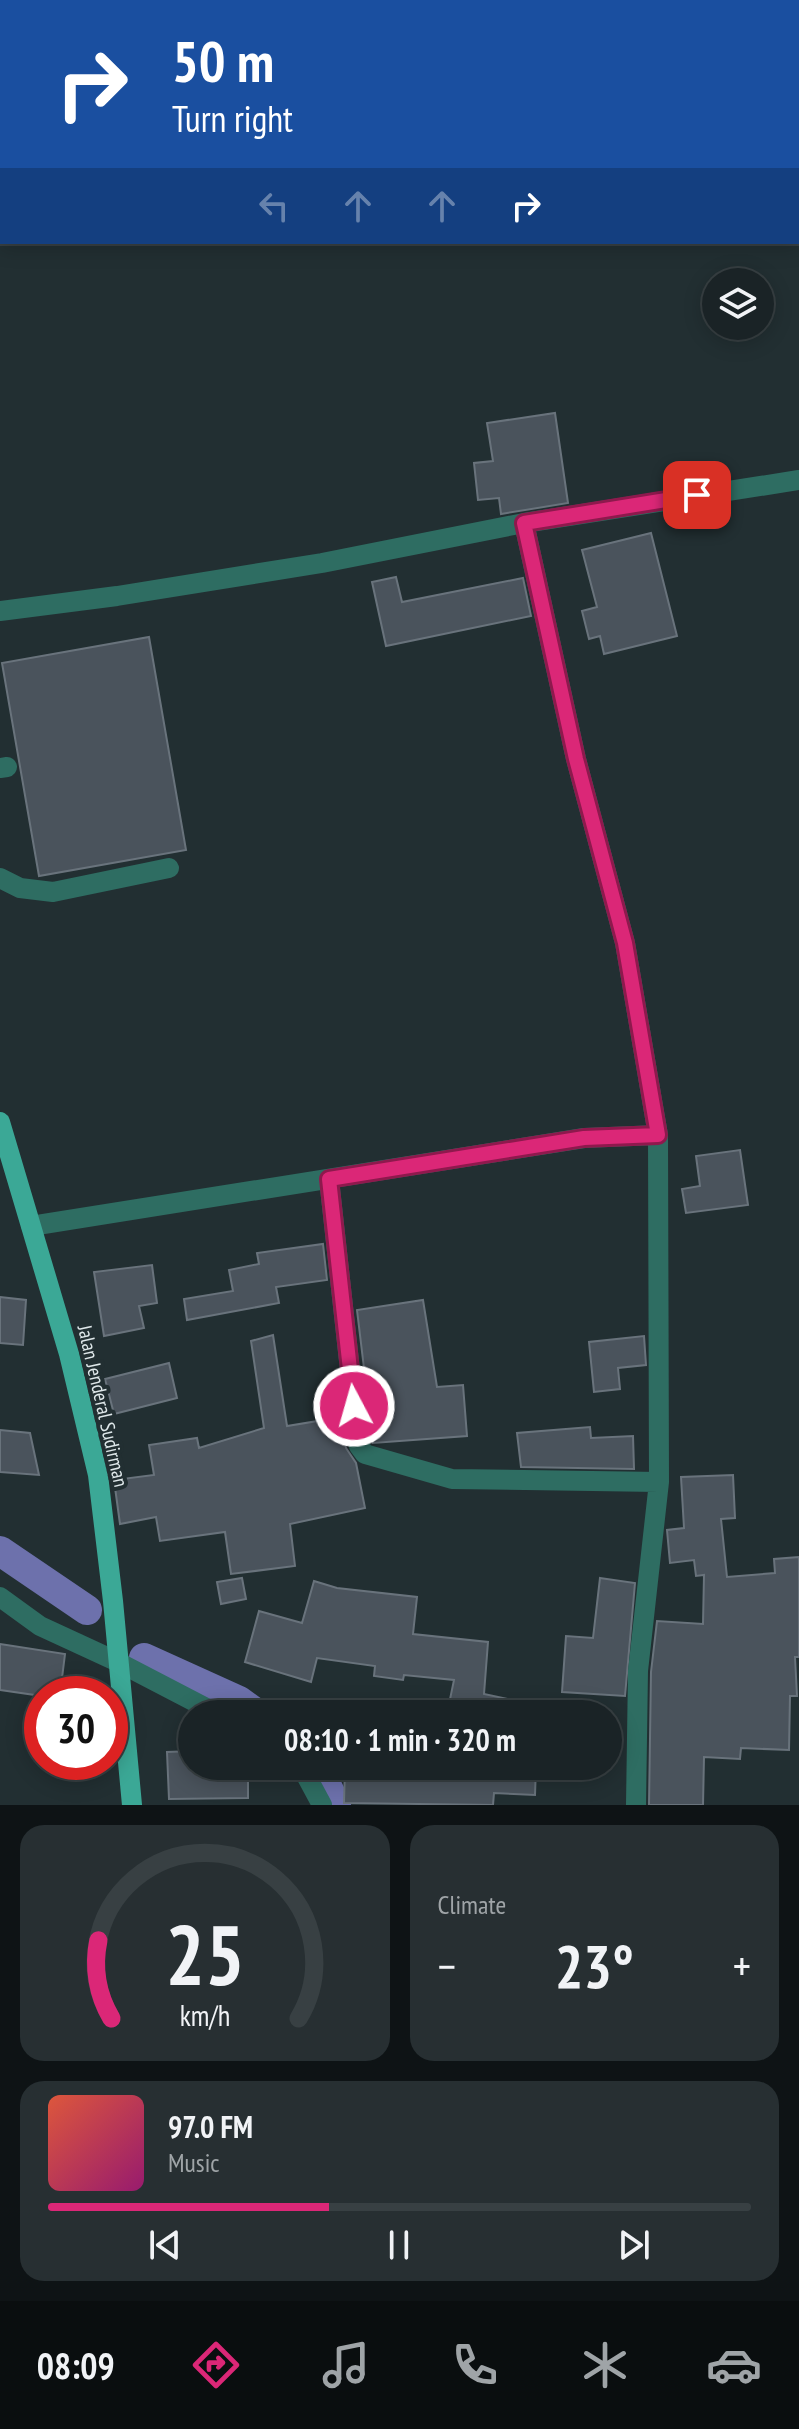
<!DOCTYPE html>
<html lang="en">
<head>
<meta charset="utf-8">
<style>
	:root { --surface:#1a2326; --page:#272f32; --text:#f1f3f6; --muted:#9fa4a7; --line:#384043; --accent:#db2777 }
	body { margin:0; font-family:"PT Sans Narrow",sans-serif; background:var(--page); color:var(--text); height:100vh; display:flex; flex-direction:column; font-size:30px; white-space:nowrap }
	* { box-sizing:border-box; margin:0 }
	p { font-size:26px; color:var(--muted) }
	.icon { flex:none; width:44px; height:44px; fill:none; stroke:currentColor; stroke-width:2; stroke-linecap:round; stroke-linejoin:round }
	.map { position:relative; height:1805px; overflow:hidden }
	.panel { display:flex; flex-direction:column; gap:20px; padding:20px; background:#0e1315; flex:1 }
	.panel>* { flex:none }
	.top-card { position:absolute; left:0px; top:0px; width:800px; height:244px; box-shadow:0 4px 20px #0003,0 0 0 2px var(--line); background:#1a4fa0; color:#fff; overflow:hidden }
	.buttons { position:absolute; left:702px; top:268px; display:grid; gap:16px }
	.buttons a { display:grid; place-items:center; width:72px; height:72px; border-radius:50%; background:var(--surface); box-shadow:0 4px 20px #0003,0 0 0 2px var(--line); font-size:40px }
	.speed { position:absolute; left:24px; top:1676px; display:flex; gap:16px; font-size:40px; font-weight:700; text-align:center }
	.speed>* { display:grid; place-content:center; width:104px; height:104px; border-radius:50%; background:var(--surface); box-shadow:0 4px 20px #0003,0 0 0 2px var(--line); line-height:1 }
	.speed .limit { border:12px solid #d22; background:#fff; color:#111 }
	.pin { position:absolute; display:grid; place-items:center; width:68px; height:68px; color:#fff; margin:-34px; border-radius:16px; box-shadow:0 4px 12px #0006 }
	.me { position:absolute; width:88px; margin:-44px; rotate:354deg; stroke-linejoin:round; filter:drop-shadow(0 0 6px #0008) }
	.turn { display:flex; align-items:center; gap:28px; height:168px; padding:0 40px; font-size:36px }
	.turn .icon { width:104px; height:104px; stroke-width:2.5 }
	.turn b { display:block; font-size:56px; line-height:68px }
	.lanes { display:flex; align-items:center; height:76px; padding:0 40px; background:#0003; justify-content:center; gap:40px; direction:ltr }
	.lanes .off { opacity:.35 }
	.big { font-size:60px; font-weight:700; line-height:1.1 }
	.panel .tile { flex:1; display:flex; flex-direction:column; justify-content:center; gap:12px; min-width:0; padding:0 28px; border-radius:24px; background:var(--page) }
	.panel .dial { align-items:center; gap:0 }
	.dial svg { height:208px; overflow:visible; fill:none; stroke:var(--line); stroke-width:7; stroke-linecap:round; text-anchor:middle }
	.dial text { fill:var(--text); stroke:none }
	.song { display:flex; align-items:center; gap:24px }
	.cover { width:96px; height:96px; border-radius:12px; background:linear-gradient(135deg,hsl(10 70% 55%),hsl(320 70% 35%)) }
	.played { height:8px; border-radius:4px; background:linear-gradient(90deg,var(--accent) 40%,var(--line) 40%) }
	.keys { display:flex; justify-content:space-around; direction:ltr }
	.heat { display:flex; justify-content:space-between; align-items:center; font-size:44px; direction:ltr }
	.panel .tiles { flex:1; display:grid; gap:20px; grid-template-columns:1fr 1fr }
	.tile:last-child { grid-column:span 2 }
	.trip { position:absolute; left:178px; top:1700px; width:444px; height:80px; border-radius:40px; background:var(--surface); box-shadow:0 4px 20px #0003,0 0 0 2px var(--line); font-weight:700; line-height:80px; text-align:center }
	.tabs { display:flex; height:128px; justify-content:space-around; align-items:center; background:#0a0e0f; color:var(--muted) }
	.tabs .icon { width:56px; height:56px }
	.tabs .selected { color:var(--accent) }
	.tabs b { font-size:36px; color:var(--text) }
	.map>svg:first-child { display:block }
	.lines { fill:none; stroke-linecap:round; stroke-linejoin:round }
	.canal { stroke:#6d71ac; stroke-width:30 }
	.building { fill:#4a535c; stroke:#69737c; stroke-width:2 }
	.minor { stroke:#2e6d62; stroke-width:20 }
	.major { stroke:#3ba896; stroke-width:20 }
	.route-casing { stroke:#8e194d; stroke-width:20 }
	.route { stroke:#db2777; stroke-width:14 }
	.labels { text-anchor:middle; stroke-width:8; stroke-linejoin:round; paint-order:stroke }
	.street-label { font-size:20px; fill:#dfe8ea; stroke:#222f32 }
</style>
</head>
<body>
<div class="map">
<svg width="799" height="1805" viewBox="0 0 799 1805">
	<rect width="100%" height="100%" fill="#222f32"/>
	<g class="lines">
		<path class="canal" d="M0,1551L87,1610
			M144,1658L239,1701L257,1714
			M317,1766L336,1805"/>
	</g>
	<path class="building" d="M555,413L568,503L501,514L499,498L478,500L474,463L493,461L487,423Z
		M651,533L677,636L604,654L600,636L589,639L582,611L597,607L582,550Z
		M396,577L402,602L523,578L531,616L386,646L372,582Z
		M149,637L186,850L39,876L2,663Z
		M740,1150L748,1205L686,1213L682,1189L700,1186L696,1156Z
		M323,1244L327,1280L276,1287L279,1303L187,1320L184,1299L233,1291L229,1270L259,1264L257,1253Z
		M152,1265L157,1303L139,1306L144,1328L104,1336L94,1272Z
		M0,1297L26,1300L23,1345L0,1343Z
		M423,1300L437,1387L463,1385L467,1436L373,1443L357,1310Z
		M273,1335L287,1426L342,1417L346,1448L356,1463L365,1508L290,1524L295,1566L231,1574L225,1532L160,1541L156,1517L120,1524L114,1480L154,1475L149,1445L197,1438L199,1448L264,1428L251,1341Z
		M644,1336L646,1365L618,1368L620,1389L594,1392L589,1342Z
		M169,1363L177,1398L114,1414L105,1379Z
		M590,1427L591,1438L633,1436L634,1469L521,1467L517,1433Z
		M0,1430L30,1433L39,1475L0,1472Z
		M733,1475L735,1518L721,1519L727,1577L775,1573L774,1559L799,1557V1657H795L797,1696H790L789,1750L741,1748L740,1759L704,1757L703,1805H649L651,1672L657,1621L703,1624L704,1575L696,1576L694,1560L670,1563L667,1530L684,1528L681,1477Z
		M242,1578L246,1599L221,1604L217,1582Z
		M600,1578L635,1583L625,1696L562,1692L566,1636L593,1638Z
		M314,1581L337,1588L417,1597L413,1634L488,1642L484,1694L532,1704L531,1714H469L448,1709L454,1680L404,1675L403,1680L374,1676L375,1666L317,1658L311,1682L245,1662L259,1611L302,1623Z
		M0,1644L65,1654L60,1694H42V1696L0,1690Z
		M192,1751V1766H248V1798L169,1799L167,1752Z
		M345,1766H536L535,1795L494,1793L493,1805L344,1803Z"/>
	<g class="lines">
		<path class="minor" d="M524,523L576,759L625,943L658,1135L659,1482L638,1671L636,1805
			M0,611L117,596L322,563L524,523L799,480
			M0,768L7,767
			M0,878L20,888L53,892L169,868
			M329,1179L357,1434L359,1446L365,1454L452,1479L659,1482
			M31,1226L584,1138L658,1135
			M0,1597L40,1626L118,1662L218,1714
			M301,1766L322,1805"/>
		<path class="major" d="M0,1122L69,1354L98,1475L113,1601L132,1805"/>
	</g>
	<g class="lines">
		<g class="route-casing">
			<path id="route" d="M354,1406L329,1179L584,1138L658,1135L625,943L576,759L524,523L697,495"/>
		</g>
		<use href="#route" class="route"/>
	</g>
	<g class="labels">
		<g class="street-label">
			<text transform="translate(103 1406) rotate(77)" y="7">Jalan Jenderal Sudirman</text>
		</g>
	</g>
</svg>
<div class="buttons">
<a><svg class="icon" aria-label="layers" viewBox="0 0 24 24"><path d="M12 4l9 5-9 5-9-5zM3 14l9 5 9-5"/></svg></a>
</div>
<div class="speed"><div class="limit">30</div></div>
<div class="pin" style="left:697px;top:495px;background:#d93025"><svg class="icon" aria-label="arrive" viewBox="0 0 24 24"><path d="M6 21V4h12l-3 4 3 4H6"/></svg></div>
<svg class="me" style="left:354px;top:1406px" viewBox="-20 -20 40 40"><circle r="17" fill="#db2777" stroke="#fff" stroke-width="3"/><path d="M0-11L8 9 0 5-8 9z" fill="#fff"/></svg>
<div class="trip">08:10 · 1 min · 320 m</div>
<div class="top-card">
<div class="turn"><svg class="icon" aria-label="right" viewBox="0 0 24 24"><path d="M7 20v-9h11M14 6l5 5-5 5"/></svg><div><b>50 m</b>Turn right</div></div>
<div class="lanes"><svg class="icon off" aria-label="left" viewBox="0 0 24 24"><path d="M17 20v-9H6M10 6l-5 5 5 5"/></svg><svg class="icon off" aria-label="ahead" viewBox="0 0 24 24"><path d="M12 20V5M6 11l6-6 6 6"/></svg><svg class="icon off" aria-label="ahead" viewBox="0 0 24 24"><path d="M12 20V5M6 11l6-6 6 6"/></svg><svg class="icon" aria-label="right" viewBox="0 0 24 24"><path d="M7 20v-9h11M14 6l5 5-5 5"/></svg></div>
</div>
</div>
<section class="panel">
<div class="tiles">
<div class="tile dial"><svg viewBox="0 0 100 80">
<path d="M14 69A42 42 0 1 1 86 69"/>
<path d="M14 69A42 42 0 0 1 9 39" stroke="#db2777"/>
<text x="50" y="56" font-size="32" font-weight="700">25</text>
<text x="50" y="72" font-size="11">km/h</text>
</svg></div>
<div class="tile"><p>Climate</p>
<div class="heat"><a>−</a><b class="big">23°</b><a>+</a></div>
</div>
<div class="tile">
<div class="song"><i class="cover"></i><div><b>97.0 FM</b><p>Music</p></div></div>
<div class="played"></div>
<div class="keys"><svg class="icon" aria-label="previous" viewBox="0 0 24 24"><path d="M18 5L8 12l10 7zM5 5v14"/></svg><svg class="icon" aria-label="pause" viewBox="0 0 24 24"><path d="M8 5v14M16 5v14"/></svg><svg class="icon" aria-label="next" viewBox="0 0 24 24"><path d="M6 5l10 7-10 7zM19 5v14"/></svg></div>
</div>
</div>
</section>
<nav class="tabs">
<b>08:09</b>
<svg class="icon selected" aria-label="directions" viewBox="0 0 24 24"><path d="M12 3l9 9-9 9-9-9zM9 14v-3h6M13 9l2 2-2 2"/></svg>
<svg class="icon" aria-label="music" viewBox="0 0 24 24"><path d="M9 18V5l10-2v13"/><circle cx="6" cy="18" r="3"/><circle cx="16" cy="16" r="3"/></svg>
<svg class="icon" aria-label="phone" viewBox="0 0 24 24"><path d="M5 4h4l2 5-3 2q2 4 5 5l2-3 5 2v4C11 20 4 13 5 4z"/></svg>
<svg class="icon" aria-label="climate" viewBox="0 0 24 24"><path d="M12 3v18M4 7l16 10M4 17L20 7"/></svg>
<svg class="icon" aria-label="car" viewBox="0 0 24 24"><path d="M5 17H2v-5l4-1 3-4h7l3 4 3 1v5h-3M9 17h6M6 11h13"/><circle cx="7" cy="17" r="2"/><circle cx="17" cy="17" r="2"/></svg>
</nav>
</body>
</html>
